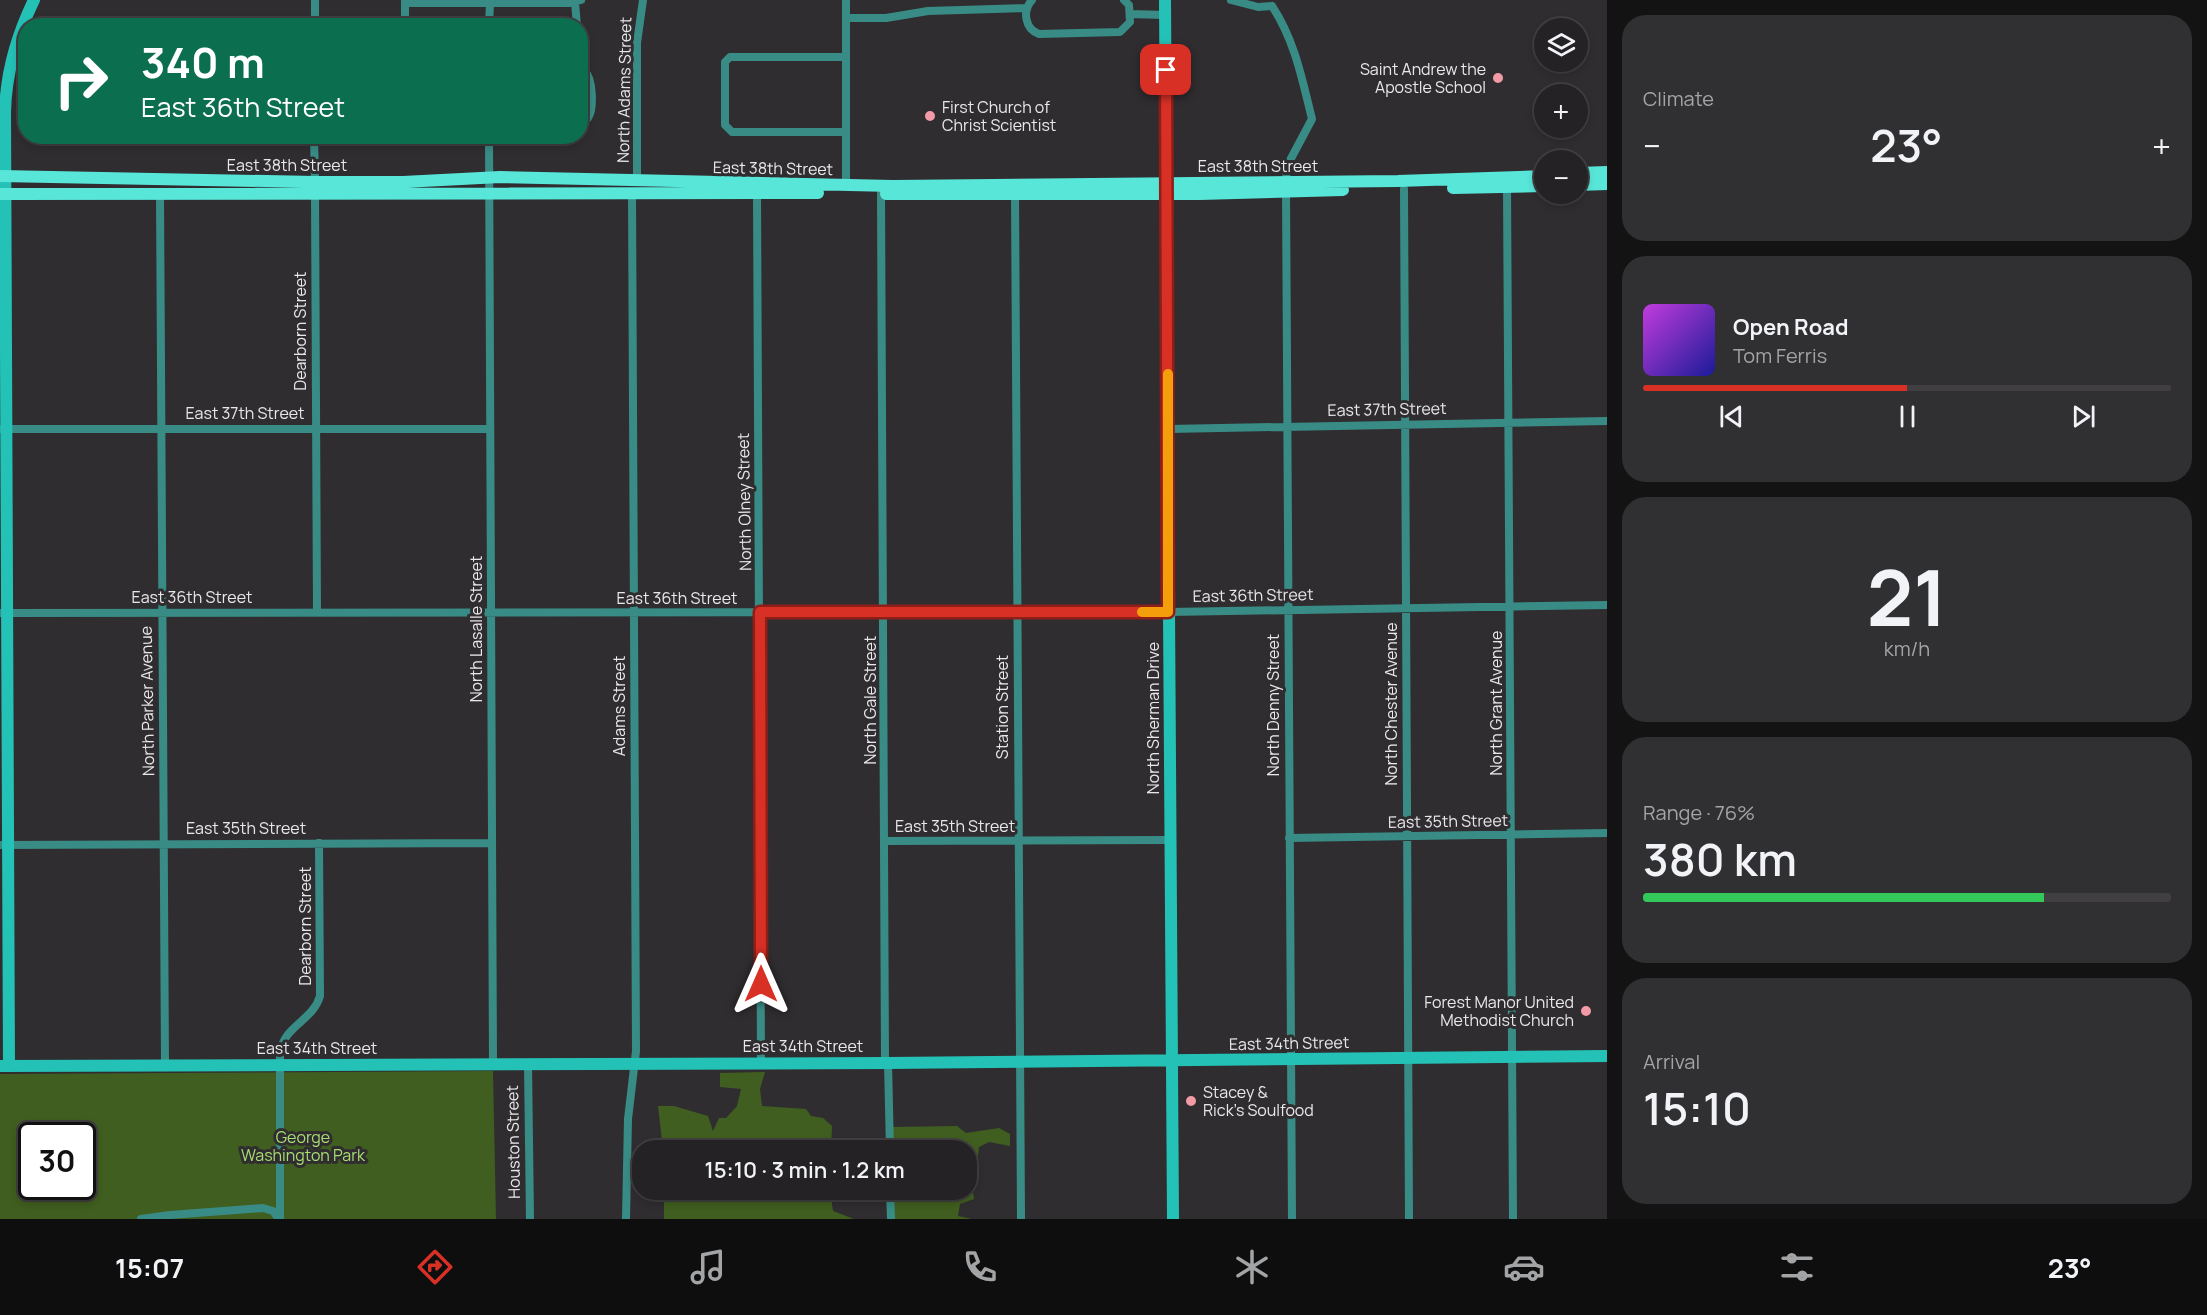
<!DOCTYPE html>
<html lang="en">
<head>
<meta charset="utf-8">
<style>
	:root { --surface:#242224; --page:#302f31; --text:#f1f3f6; --muted:#a3a4a6; --line:#413f41; --accent:#d93025 }
	body { margin:0; font-family:Manrope,sans-serif; background:var(--page); color:var(--text); height:100vh; display:flex; flex-direction:column; font-size:22px; white-space:nowrap }
	* { box-sizing:border-box; margin:0 }
	p { font-size:20px; color:var(--muted) }
	.icon { flex:none; width:33px; height:33px; fill:none; stroke:currentColor; stroke-width:2; stroke-linecap:round; stroke-linejoin:round }
	.map { position:relative; flex:1; overflow:hidden }
	.panel { display:flex; flex-direction:column; gap:15px; padding:15px; background:#141314; width:600px }
	.panel>* { flex:none }
	.guide { position:absolute; left:18px; top:18px; width:570px; height:126px; border-radius:24px; box-shadow:0 3px 9px #0003,0 0 0 2px var(--line); background:#0b6e4f; color:#fff; overflow:hidden }
	.buttons { position:absolute; left:1534px; top:18px; display:grid; gap:12px }
	.buttons a { display:grid; place-items:center; width:54px; height:54px; border-radius:50%; background:var(--surface); box-shadow:0 3px 9px #0003,0 0 0 2px var(--line); font-size:30px }
	.speed { position:absolute; left:18px; top:1122px; display:flex; gap:12px; font-size:30px; font-weight:700; text-align:center }
	.speed>* { display:grid; place-content:center; width:78px; height:78px; border-radius:50%; background:var(--surface); box-shadow:0 3px 9px #0003,0 0 0 2px var(--line); line-height:1 }
	.speed .limit { border:3px solid #111; border-radius:9px; background:#fff; color:#111 }
	.pin { position:absolute; display:grid; place-items:center; width:51px; height:51px; color:#fff; margin:-26px; border-radius:12px; box-shadow:0 3px 9px #0006 }
	.me { position:absolute; width:66px; margin:-33px; rotate:0deg; stroke-linejoin:round; filter:drop-shadow(0 0 4px #0008) }
	.turn { display:flex; align-items:center; gap:21px; height:126px; padding:0 24px; font-size:27px }
	.turn .icon { width:78px; height:78px; stroke-width:2.5 }
	.turn b { display:block; font-size:42px; line-height:51px }
	.big { font-size:45px; font-weight:600; line-height:1.1 }
	.panel .widget { flex:1; display:flex; flex-direction:column; justify-content:center; gap:9px; min-width:0; padding:0 21px; border-radius:24px; background:var(--page) }
	.panel .dial { align-items:center; gap:0 }
	.dial b { font-size:78px; line-height:1 }
	.song { display:flex; align-items:center; gap:18px }
	.cover { width:72px; height:72px; border-radius:9px; background:linear-gradient(135deg,hsl(290 70% 55%),hsl(240 70% 35%)) }
	.played { height:6px; border-radius:3px; background:linear-gradient(90deg,var(--accent) 50%,var(--line) 50%) }
	.keys { display:flex; justify-content:space-around; direction:ltr }
	.heat { display:flex; justify-content:space-between; align-items:center; font-size:33px; direction:ltr }
	.charge { height:9px; border-radius:4px; background:linear-gradient(90deg,#34c759 76%,var(--line) 0) }
	.trip { position:absolute; left:632px; top:1140px; width:345px; height:60px; border-radius:24px; background:var(--surface); box-shadow:0 3px 9px #0003,0 0 0 2px var(--line); font-weight:600; line-height:60px; text-align:center }
	.tab-bar { display:flex; height:96px; justify-content:space-around; align-items:center; background:#0e0e0e; color:var(--muted) }
	.tab-bar .icon { width:42px; height:42px }
	.tab-bar .active { color:var(--accent) }
	.tab-bar b { font-size:27px; color:var(--text) }
	main { display:flex; flex:1; min-height:0 }
	.map>svg:first-child { display:block }
	.green { fill:#405e1f; fill-rule:evenodd }
	.lines { fill:none; stroke-linecap:round; stroke-linejoin:round }
	.street { stroke:#398c85; stroke-width:8 }
	.secondary { stroke:#24c2b6; stroke-width:12 }
	.primary { stroke:#58e6d9; stroke-width:12 }
	.route-casing { stroke:#8d1f18; stroke-width:15 }
	.route { stroke:#d93025; stroke-width:10 }
	.slow { stroke:#f59e0b; stroke-width:10 }
	.poi-dot { fill:#f39aa7; stroke:#302d30; stroke-width:2 }
	.labels { text-anchor:middle; stroke-width:6; stroke-linejoin:round; paint-order:stroke }
	.poi-label { font-size:16px; fill:#e9e7e9; stroke:#302d30; text-anchor:end }
	.street-label { font-size:16px; fill:#e9e7e9; stroke:#302d30 }
	.park-label { font-size:16px; fill:#a7de71; stroke:#302d30 }
</style>
</head>
<body>
<main>
<div class="map">
<svg width="1607" height="1219" viewBox="0 0 1607 1219">
	<rect width="100%" height="100%" fill="#302d30"/>
	<path class="green" d="M493,1071L496,1219H0V1074ZM32,1136H82V1186H32Z
		M765,1072L760,1089L762,1106L806,1109L811,1116L823,1118L832,1126L831,1150H663L658,1106H674L708,1116L713,1131L719,1118H726L737,1106L741,1089L720,1087V1073Z
		M957,1126L966,1133L999,1128L1010,1134V1146L989,1142L979,1147L976,1174L966,1180V1150H892V1127Z
		M966,1180L973,1191L974,1199L960,1204L958,1216L972,1219H893V1190H966Z
		M664,1190H830L833,1211L854,1219H664Z"/>
	<g class="lines">
		<path class="street" d="M405,0V26
			M846,0V186
			M1032,0C1022,11 1025,29 1039,34L1120,32L1130,22L1129,5L1124,0
			M1231,0L1258,7L1272,6
			M575,2L577,26
			M405,3H570L581,0
			M1272,6C1295,41 1302,79 1312,119L1287,166L1286,182
			M1130,14L1165,15
			M846,18H886L928,11L1027,8
			M315,26V0
			M489,26L490,3
			M846,57H730L725,62V125L732,132H846
			M580,71H585C593,79 594,109 588,118L580,121
			M314,136L315,182
			M489,136L493,1064
			M637,181V43L643,0
			M1507,187L1513,1219
			M1404,189L1409,1219
			M1286,191L1292,1219
			M160,193L165,1065
			M757,193L761,1063
			M315,194L317,612
			M881,194L885,1063
			M1015,194L1021,1219
			M0,429H489
			M1168,429L1607,421
			M0,613L1169,612L1607,605
			M1289,838L1607,833
			M885,841L1170,840
			M0,845L492,843
			M888,1063L890,1150
			M528,1064L530,1219
			M890,1190L891,1219
			M141,1219L170,1215L263,1208L273,1211L279,1219
			M280,1219V1053C284,1025 313,1021 320,996L319,843
			M626,1219L628,1119L636,1051L632,192"/>
		<path class="secondary" d="M1165,0L1173,1219
			M0,1066L888,1063L1607,1056
			M9,1066L5,112C6,73 17,35 34,0"/>
		<path class="primary" d="M1578,173L1607,172
			M0,176L315,182H403L500,177L893,186L1398,181L1545,176
			M1578,185L1607,184
			M1453,188L1545,186
			M0,194L818,193
			M886,194H1200L1343,190"/>
	</g>
	<g class="lines">
		<g class="route-casing">
			<path id="route" d="M761,984L760,612H1168L1166,70"/>
		</g>
		<use href="#route" class="route"/>
		<path class="slow" d="M1142,612H1168V374"/>
	</g>
	<g class="poi-dot">
		<circle cx="1498" cy="78" r="6"/>
		<circle cx="930" cy="116" r="6"/>
		<circle cx="1586" cy="1011" r="6"/>
		<circle cx="1191" cy="1101" r="6"/>
	</g>
	<g class="labels">
		<g class="poi-label">
			<text x="1486" y="75">Saint Andrew the<tspan x="1486" dy="18">Apostle School</tspan></text>
			<text x="942" y="113" text-anchor="start">First Church of<tspan x="942" dy="18">Christ Scientist</tspan></text>
			<text x="1574" y="1008">Forest Manor United<tspan x="1574" dy="18">Methodist Church</tspan></text>
			<text x="1203" y="1098" text-anchor="start">Stacey &amp;<tspan x="1203" dy="18">Rick's Soulfood</tspan></text>
		</g>
		<g class="street-label">
			<text transform="translate(624 90) rotate(-89)" y="6">North Adams Street</text>
			<text x="287" y="171">East 38th Street</text>
			<text x="1258" y="172">East 38th Street</text>
			<text transform="translate(773 168) rotate(1)" y="6">East 38th Street</text>
			<text transform="translate(300 331) rotate(-90)" y="6">Dearborn Street</text>
			<text transform="translate(1387 409) rotate(-1)" y="6">East 37th Street</text>
			<text x="245" y="419">East 37th Street</text>
			<text transform="translate(744 502) rotate(-91)" y="6">North Olney Street</text>
			<text transform="translate(1253 595) rotate(-1)" y="6">East 36th Street</text>
			<text x="192" y="603">East 36th Street</text>
			<text x="677" y="604">East 36th Street</text>
			<text transform="translate(476 629) rotate(-90)" y="6">North Lasalle Street</text>
			<text transform="translate(870 700) rotate(-90)" y="6">North Gale Street</text>
			<text transform="translate(147 701) rotate(-91)" y="6">North Parker Avenue</text>
			<text transform="translate(1496 703) rotate(-90)" y="6">North Grant Avenue</text>
			<text transform="translate(1391 704) rotate(-90)" y="6">North Chester Avenue</text>
			<text transform="translate(1273 705) rotate(-90)" y="6">North Denny Street</text>
			<text transform="translate(619 706) rotate(-90)" y="6">Adams Street</text>
			<text transform="translate(1002 707) rotate(-90)" y="6">Station Street</text>
			<text transform="translate(1153 718) rotate(-90)" y="6">North Sherman Drive</text>
			<text transform="translate(1448 821) rotate(-1)" y="6">East 35th Street</text>
			<text x="955" y="832">East 35th Street</text>
			<text x="246" y="834">East 35th Street</text>
			<text transform="translate(305 926) rotate(-90)" y="6">Dearborn Street</text>
			<text transform="translate(1289 1043) rotate(-1)" y="6">East 34th Street</text>
			<text x="803" y="1052">East 34th Street</text>
			<text x="317" y="1054">East 34th Street</text>
			<text transform="translate(513 1142) rotate(-91)" y="6">Houston Street</text>
		</g>
		<g class="park-label">
			<text x="303" y="1143">George<tspan x="303" dy="18">Washington Park</tspan></text>
		</g>
	</g>
</svg>
<div class="buttons">
<a><svg class="icon" aria-label="layers" viewBox="0 0 24 24"><path d="M12 4l9 5-9 5-9-5zM3 14l9 5 9-5"/></svg></a>
<a>+</a>
<a>−</a>
</div>
<div class="speed"><div class="limit">30</div></div>
<div class="pin" style="left:1166px;top:70px;background:#d93025"><svg class="icon" aria-label="arrive" viewBox="0 0 24 24"><path d="M6 21V4h12l-3 4 3 4H6"/></svg></div>
<svg class="me" style="left:761px;top:984px" viewBox="-20 -20 40 40"><path d="M0-17L14 15 0 8-14 15z" fill="#d93025" stroke="#fff" stroke-width="4"/></svg>
<div class="trip">15:10 · 3 min · 1.2 km</div>
<div class="guide">
<div class="turn"><svg class="icon" aria-label="right" viewBox="0 0 24 24"><path d="M7 20v-9h11M14 6l5 5-5 5"/></svg><div><b>340 m</b>East 36th Street</div></div>
</div>
</div>
<section class="panel">
<div class="widget"><p>Climate</p>
<div class="heat"><a>−</a><b class="big">23°</b><a>+</a></div>
</div>
<div class="widget">
<div class="song"><i class="cover"></i><div><b>Open Road</b><p>Tom Ferris</p></div></div>
<div class="played"></div>
<div class="keys"><svg class="icon" aria-label="previous" viewBox="0 0 24 24"><path d="M18 5L8 12l10 7zM5 5v14"/></svg><svg class="icon" aria-label="pause" viewBox="0 0 24 24"><path d="M8 5v14M16 5v14"/></svg><svg class="icon" aria-label="next" viewBox="0 0 24 24"><path d="M6 5l10 7-10 7zM19 5v14"/></svg></div>
</div>
<div class="widget dial"><b>21</b><p>km/h</p></div>
<div class="widget"><p>Range · 76%</p><b class="big">380 km</b><div class="charge"></div></div>
<div class="widget"><p>Arrival</p><b class="big">15:10</b></div>
</section>
</main>
<nav class="tab-bar">
<b>15:07</b>
<svg class="icon active" aria-label="directions" viewBox="0 0 24 24"><path d="M12 3l9 9-9 9-9-9zM9 14v-3h6M13 9l2 2-2 2"/></svg>
<svg class="icon" aria-label="music" viewBox="0 0 24 24"><path d="M9 18V5l10-2v13"/><circle cx="6" cy="18" r="3"/><circle cx="16" cy="16" r="3"/></svg>
<svg class="icon" aria-label="phone" viewBox="0 0 24 24"><path d="M5 4h4l2 5-3 2q2 4 5 5l2-3 5 2v4C11 20 4 13 5 4z"/></svg>
<svg class="icon" aria-label="climate" viewBox="0 0 24 24"><path d="M12 3v18M4 7l16 10M4 17L20 7"/></svg>
<svg class="icon" aria-label="car" viewBox="0 0 24 24"><path d="M5 17H2v-5l4-1 3-4h7l3 4 3 1v5h-3M9 17h6M6 11h13"/><circle cx="7" cy="17" r="2"/><circle cx="17" cy="17" r="2"/></svg>
<svg class="icon" aria-label="filters" viewBox="0 0 24 24"><path d="M4 7h16M4 17h16"/><circle cx="9" cy="7" r="2"/><circle cx="15" cy="17" r="2"/></svg>
<b>23°</b>
</nav>
</body>
</html>
